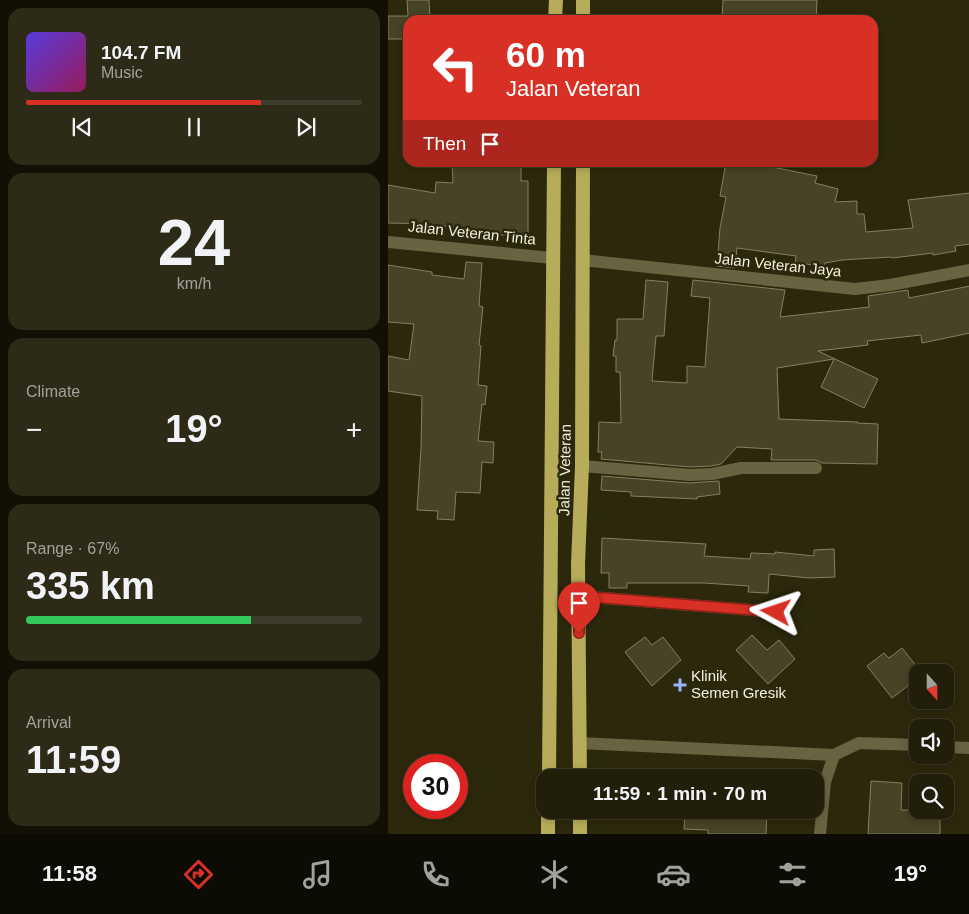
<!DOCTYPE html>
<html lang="en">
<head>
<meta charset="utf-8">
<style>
	:root { --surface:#211e09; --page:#2d2b17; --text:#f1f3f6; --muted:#a2a29c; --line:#3e3c2a; --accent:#d93025 }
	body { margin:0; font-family:Arial,sans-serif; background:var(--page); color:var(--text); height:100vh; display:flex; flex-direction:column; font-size:19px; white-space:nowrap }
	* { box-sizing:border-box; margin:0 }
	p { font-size:16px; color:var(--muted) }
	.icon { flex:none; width:28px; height:28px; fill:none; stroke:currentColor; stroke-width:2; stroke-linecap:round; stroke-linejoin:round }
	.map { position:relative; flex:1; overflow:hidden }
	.panel { display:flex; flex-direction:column; gap:8px; padding:8px; background:#121005; width:388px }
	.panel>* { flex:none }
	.banner { position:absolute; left:15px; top:15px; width:475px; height:152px; border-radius:15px; box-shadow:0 2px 8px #0003,0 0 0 1px var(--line); background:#d93025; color:#fff; overflow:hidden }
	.needle { width:32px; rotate:159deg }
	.buttons { position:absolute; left:521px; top:664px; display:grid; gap:10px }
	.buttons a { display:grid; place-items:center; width:45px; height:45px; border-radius:10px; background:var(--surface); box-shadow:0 2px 8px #0003,0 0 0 1px var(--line); font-size:25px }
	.speed { position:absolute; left:15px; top:754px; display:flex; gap:10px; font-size:25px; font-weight:700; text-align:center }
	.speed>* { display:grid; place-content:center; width:65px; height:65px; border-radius:50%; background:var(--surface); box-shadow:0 2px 8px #0003,0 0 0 1px var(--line); line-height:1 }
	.speed .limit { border:8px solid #d22; background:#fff; color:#111 }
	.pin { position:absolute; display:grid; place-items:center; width:42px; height:42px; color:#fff; margin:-51px -21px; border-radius:50% 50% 50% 0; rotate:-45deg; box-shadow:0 0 5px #0007 }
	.pin .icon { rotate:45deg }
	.me { position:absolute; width:55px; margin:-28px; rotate:275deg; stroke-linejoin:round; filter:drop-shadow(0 0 4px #0008) }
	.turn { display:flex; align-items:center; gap:18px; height:105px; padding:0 20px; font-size:22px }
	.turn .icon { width:65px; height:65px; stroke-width:2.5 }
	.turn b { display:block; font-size:35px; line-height:42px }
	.then { display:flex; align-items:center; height:48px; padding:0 20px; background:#0003; gap:10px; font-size:19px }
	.big { font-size:38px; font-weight:800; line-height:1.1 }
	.panel .card { flex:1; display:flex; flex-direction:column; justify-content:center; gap:8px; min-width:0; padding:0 18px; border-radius:15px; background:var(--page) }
	.panel .dial { align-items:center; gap:0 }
	.dial b { font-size:65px; line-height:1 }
	.song { display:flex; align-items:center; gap:15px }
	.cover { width:60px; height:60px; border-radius:8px; background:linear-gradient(135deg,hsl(250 70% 55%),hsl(330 70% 35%)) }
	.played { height:5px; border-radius:2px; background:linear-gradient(90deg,var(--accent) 70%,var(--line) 70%) }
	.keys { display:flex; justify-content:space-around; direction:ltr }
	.heat { display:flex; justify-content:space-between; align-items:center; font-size:28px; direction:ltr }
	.charge { height:8px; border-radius:4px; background:linear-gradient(90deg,#34c759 67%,var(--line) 0) }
	.trip { position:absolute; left:148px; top:769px; width:288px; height:50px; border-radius:15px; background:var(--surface); box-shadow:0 2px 8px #0003,0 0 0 1px var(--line); font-weight:800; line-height:50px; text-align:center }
	.menu { display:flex; height:80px; justify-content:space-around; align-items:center; background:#0d0c04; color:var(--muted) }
	.menu .icon { width:35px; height:35px }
	.menu .selected { color:var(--accent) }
	.menu b { font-size:22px; color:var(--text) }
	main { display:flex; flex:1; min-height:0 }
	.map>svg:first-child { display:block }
	.building { fill:#464326; stroke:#848162 }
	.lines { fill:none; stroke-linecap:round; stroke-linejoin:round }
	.minor { stroke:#686442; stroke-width:12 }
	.trunk { stroke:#b6ac5a; stroke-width:14 }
	.route-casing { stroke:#8d1f18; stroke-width:12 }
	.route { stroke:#d93025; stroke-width:9 }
	.poi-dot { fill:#99b5fd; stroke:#2c280c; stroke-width:2 }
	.labels { text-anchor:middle; stroke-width:5; stroke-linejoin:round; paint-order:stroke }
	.street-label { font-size:15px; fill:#f2f1e0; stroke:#2c280c }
	.poi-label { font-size:15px; fill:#f2f1e0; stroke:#2c280c; text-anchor:start }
</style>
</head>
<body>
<main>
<section class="panel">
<div class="card">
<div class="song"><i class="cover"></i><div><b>104.7 FM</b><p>Music</p></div></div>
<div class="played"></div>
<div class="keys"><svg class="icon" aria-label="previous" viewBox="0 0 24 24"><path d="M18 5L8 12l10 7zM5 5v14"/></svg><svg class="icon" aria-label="pause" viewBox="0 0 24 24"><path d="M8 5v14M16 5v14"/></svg><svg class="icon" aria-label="next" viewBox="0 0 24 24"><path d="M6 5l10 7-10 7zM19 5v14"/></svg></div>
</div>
<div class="card dial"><b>24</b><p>km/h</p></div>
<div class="card"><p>Climate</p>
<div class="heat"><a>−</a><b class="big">19°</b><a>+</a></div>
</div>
<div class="card"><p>Range · 67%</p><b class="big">335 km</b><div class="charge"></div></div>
<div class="card"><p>Arrival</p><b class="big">11:59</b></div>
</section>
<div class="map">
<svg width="582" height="834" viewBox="0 0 582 834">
	<rect width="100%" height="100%" fill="#2c280c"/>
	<path class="building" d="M19,0H41L42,20H20V39H0V16H20Z
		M335,0H429L428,20H334Z
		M64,162H133V181H140V235H111L62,229V226H45V224L0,223V185L47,193L48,182L65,183Z
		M338,162H359L429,176L427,183L450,189L447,202L469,201V214H476L478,232L525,228L520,200L582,193V244L567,246L568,251L545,255V253L504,258L503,257L454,260L437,263L436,267L407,262L408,256L349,248L347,268L329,266L332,228L338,197L332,196Z
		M78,262L94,263L91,306L95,307L91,345L93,346L90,385L99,386L97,405L94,404L90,441L106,442L105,463L94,462L92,493L68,492L66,520L49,519L50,511L29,510L33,448L34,396L0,391V356L21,360L26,324L0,322V265L44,272V275L76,279Z
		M258,280L280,282L276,336H268L264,381L299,383V366L317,367L322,298L303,296L305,280L397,290L392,317L481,307L480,296L520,290L521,298L582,286V333L534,343L533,335L479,341L480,345L430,351L490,379L476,408L433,387L446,359L389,368L391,419L470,422L469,423L490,424L489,464L434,463L428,460H383L384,449L349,447L333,464L323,466L302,467L213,459L214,452H210L211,422L233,423L232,372H228V356H225L227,340H229V319H255Z
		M214,476L301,483L331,481L332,494L309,497V499L243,496V492L213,490Z
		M214,538L318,544L316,556L362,559L363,553L387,554V552L426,556V550L446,549L447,577L421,578L381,574L380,593L360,592L361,586L316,583H239V588H221V573H213Z
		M364,635L379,650L391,640L407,659L380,684L348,650Z
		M257,637L264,645L275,637L293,660L264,686L237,652Z
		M514,648L533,672H530V674L520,683L521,685L504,698L479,666L496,653L501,658Z
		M483,781L514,783L513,810H552V834H480Z
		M297,810H379L378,834H320V830L296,829Z"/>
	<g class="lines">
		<path class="minor" d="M0,242L164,258
			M194,260L467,289L502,285L582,270
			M194,466L302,475L324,474L353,468H428
			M191,596L388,612
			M191,743L446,755
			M558,747L582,748
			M432,834L437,782L446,755L471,743L530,745"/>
		<path class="trunk" d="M195,0V20
			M167,20L168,0
			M161,778L166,162
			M192,778L190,564L194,466L195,162
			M192,810V834
			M160,834V810"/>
	</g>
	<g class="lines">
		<g class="route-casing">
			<path id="route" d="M191,633V596L388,612"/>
		</g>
		<use href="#route" class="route"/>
	</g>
	<path class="poi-dot" d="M289.5 677.5h5v5h5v5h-5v5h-5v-5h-5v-5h5z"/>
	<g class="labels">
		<g class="street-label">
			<text transform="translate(84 233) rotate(6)" y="5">Jalan Veteran Tinta</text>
			<text transform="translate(390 265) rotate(6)" y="5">Jalan Veteran Jaya</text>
			<text transform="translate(177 470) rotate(-89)" y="5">Jalan Veteran</text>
		</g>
		<g class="poi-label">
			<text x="303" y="681">Klinik<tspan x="303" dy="17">Semen Gresik</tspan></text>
		</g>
	</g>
</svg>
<div class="buttons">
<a><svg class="needle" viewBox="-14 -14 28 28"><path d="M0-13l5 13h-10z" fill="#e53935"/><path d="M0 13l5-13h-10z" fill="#a2a29c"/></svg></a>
<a><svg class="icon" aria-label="sound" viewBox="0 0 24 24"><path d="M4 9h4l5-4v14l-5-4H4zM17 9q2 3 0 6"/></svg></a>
<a><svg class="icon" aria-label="search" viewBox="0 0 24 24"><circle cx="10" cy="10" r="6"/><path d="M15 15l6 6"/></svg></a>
</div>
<div class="speed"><div class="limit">30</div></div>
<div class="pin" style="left:191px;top:633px;background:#d93025"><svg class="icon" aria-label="arrive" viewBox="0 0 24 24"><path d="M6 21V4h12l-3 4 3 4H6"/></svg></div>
<svg class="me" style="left:388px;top:612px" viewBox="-20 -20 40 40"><path d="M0-17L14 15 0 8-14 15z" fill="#d93025" stroke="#fff" stroke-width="4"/></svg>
<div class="trip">11:59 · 1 min · 70 m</div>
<div class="banner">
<div class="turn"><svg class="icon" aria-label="left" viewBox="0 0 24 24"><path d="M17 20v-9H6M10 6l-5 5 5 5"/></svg><div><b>60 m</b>Jalan Veteran</div></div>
<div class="then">Then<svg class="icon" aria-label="arrive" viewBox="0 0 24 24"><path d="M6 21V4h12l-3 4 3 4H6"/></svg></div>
</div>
</div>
</main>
<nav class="menu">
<b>11:58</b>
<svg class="icon selected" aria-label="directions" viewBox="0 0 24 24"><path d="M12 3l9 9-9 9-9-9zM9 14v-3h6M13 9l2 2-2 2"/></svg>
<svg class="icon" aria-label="music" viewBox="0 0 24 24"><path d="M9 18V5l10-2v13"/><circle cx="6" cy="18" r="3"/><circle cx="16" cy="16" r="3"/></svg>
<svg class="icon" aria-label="phone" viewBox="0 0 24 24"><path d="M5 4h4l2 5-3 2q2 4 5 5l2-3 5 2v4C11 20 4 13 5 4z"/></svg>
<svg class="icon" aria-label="climate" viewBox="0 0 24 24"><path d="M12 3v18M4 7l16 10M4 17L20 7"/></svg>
<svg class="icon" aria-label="car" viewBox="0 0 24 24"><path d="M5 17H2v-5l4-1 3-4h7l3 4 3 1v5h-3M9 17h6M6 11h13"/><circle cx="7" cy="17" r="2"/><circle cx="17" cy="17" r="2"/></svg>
<svg class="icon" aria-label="filters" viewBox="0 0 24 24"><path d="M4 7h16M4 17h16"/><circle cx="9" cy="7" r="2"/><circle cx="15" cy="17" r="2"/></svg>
<b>19°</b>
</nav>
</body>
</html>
